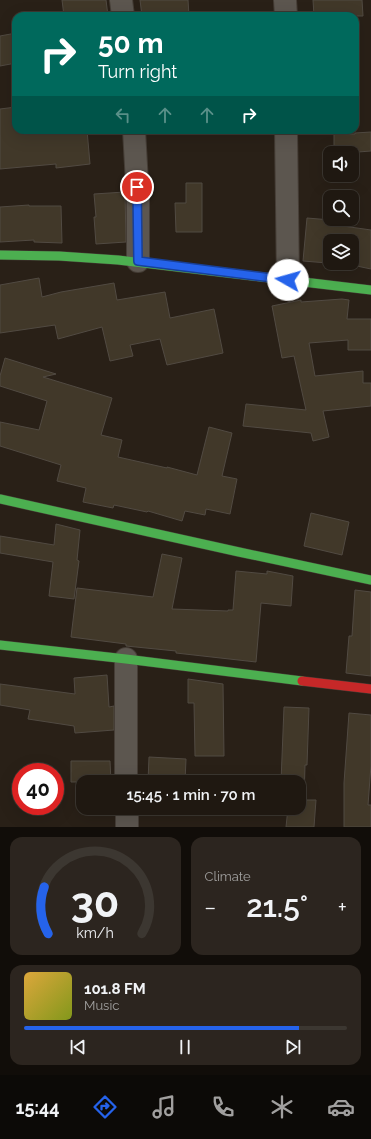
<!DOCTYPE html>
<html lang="en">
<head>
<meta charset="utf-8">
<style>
	:root { --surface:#1f1811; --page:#2c251f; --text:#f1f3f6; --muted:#a1a09f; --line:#3c3731; --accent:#2563eb }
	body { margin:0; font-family:Raleway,sans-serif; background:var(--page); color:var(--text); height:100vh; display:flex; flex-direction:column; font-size:15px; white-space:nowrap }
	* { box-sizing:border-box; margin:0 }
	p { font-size:13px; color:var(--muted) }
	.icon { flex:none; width:22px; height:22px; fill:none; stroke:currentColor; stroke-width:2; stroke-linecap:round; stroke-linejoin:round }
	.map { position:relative; height:827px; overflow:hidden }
	.details { display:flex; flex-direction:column; gap:10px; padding:10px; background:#110d09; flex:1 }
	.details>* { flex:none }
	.hud { position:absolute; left:12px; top:12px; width:347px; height:122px; border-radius:12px; box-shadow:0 4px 16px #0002,0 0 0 1px var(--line); background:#00695c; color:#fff; overflow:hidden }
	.buttons { position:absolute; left:323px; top:146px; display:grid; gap:8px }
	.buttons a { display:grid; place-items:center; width:36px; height:36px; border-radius:8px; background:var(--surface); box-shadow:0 4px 16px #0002,0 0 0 1px var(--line); font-size:20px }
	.speed { position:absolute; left:12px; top:763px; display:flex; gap:8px; font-size:20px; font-weight:700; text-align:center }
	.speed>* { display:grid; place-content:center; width:52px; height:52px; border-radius:50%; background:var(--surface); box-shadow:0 4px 16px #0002,0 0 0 1px var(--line); line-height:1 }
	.speed .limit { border:6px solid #d22; background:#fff; color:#111 }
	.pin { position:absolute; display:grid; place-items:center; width:34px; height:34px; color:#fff; margin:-17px; border:2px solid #fff; border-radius:50%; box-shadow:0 1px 4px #0007 }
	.me { position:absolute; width:44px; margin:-22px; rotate:277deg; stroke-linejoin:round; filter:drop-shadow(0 0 3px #0008) }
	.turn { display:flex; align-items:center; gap:14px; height:84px; padding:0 20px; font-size:18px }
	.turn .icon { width:52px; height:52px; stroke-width:2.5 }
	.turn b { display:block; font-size:28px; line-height:34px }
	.lanes { display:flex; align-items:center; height:38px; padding:0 20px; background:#0003; justify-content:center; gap:20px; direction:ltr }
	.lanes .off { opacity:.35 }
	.big { font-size:30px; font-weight:600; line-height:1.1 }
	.details .card { flex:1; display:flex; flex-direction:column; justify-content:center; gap:6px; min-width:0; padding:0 14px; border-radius:12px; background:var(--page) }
	.details .dial { align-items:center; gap:0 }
	.dial svg { height:104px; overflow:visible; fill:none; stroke:var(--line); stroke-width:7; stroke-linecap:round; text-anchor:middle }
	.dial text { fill:var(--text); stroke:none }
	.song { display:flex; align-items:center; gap:12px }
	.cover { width:48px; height:48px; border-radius:6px; background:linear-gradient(135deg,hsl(40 70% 55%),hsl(70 70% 35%)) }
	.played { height:4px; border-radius:2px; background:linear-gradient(90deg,var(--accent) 85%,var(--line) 85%) }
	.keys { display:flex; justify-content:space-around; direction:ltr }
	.heat { display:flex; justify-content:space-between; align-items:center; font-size:22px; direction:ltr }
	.details .tiles { flex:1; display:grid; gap:10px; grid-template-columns:1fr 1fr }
	.card:last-child { grid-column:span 2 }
	.trip { position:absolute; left:76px; top:775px; width:230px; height:40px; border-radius:12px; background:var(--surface); box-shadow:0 4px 16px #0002,0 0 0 1px var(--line); font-weight:600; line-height:40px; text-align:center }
	.dock { display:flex; height:64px; justify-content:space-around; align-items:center; background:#0c0a07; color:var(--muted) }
	.dock .icon { width:28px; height:28px }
	.dock .active { color:var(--accent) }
	.dock b { font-size:18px; color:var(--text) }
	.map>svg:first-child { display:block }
	.building { fill:#413829; stroke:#514a42; fill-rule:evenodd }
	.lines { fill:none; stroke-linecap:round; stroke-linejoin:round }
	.street-casing { stroke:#453d36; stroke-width:24 }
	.fast-casing { stroke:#453d36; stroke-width:10 }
	.jam-casing { stroke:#453d36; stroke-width:10 }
	.street { stroke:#5c564f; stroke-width:22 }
	.fast { stroke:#4caf50; stroke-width:9 }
	.jam { stroke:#c62828; stroke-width:9 }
	.route-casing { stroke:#184099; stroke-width:10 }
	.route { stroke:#2563eb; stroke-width:7 }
</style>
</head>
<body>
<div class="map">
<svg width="371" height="827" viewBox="0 0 371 827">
	<rect width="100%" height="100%" fill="#292017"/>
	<path class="building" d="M62,0H106L108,16H64Z
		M140,0H188L189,16H142Z
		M313,0H362L363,16H314Z
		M16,33V63L0,66V36Z
		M16,107V130H87L90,164L56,168V164L0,169V109Z
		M371,132V151L358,152V153H334V134H355V133Z
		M186,183H202V232H176L175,203H186Z
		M125,192L126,242L96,244L94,217H96L94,194Z
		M29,205V206H61L62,243L34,242V240L0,242V207Z
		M307,218L343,221V226L371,230V269L352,265L303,261ZM330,241H352V263H330Z
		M39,278L42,297L61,292L114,283L117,300L165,292L170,318L214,309L223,353L167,365L160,339L130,345L133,356L110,361L102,327L58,339L55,325L0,333V285Z
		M342,299L349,300L347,319H371V350H348V340L309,343L315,376L363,371V383H371V406L323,411L329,437L313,441L311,433L243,426L246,404L306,410L294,356L282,358L272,306L301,300V302Z
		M5,358L56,374L43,377L112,398L101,435L122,440L118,457L167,468V467L197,475L209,427L232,433L222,476L237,479L230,514L206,509L205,515L185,511L182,521L148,511L147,512L114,505L113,508L83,502L86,488L57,481L61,465L0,446V422L39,430L47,401L0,386V376Z
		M311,513L349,522L342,555L304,546Z
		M56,524L80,530L77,560L79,561L74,599L49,596L53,562L0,553V536L54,545Z
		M162,554L182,558L172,609L228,611V610H233L236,571L267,574V571L293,576L291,606L261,603L256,662L176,653V651L126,646V644L71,637L77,588L153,597Z
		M355,590L371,592V676L346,673L349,636H352Z
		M107,675L109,707L114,706V730L75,733L74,726L28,719L30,710L0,705V684L75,694L74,678Z
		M188,679L223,684L224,756H195L194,703H188Z
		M284,707L309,708L307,765H305L304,800H316L314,827H286L288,808H299V782H281Z
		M349,713L371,715V765L368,805H371V827H344V783Z
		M149,757L186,759L185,782H148Z
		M71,761H110L111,782H71Z"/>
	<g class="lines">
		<g class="street-casing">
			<path id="street" d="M121,0L123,16
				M285,0L286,16
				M134,130L138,201V261
				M286,130L288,280
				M126,659V782
				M127,808V827"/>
		</g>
		<g class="fast-casing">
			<path id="fast" d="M0,255L59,256L118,260L371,290
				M0,499L239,552L371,580
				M0,645L126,659L302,681"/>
		</g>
		<g class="jam-casing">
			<path id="jam" d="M302,681L371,689"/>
		</g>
		<use href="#street" class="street"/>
		<use href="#fast" class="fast"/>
		<use href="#jam" class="jam"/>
	</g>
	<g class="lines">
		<g class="route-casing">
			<path id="route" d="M137,187L138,261L288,280"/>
		</g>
		<use href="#route" class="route"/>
	</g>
</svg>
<div class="buttons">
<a><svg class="icon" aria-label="sound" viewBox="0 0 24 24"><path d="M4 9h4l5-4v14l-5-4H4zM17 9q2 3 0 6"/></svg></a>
<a><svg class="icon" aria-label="search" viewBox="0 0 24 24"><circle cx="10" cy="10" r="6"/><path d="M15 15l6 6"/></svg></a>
<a><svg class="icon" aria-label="layers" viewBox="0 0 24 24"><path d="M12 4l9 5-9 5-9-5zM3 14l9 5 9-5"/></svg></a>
</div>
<div class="speed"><div class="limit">40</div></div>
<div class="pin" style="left:137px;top:187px;background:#d93025"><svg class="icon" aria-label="arrive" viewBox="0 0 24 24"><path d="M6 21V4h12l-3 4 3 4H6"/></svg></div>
<svg class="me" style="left:288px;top:280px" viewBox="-20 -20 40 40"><circle r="19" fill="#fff"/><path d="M0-13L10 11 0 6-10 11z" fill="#2563eb"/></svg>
<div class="trip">15:45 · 1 min · 70 m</div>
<div class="hud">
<div class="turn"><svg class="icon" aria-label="right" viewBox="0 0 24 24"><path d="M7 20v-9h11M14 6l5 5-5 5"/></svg><div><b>50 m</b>Turn right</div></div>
<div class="lanes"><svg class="icon off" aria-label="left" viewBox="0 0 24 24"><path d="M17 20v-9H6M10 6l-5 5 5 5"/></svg><svg class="icon off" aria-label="ahead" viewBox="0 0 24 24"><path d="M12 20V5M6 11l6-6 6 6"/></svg><svg class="icon off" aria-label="ahead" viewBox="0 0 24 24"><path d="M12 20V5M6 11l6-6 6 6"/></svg><svg class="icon" aria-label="right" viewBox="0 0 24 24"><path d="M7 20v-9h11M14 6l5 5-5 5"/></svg></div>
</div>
</div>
<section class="details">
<div class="tiles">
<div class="card dial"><svg viewBox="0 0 100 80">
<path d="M14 69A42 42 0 1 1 86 69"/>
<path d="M14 69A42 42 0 0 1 11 33" stroke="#2563eb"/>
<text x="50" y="56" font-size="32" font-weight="700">30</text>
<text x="50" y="72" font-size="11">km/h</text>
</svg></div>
<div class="card"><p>Climate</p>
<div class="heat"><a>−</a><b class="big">21.5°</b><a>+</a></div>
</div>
<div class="card">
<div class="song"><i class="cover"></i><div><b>101.8 FM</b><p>Music</p></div></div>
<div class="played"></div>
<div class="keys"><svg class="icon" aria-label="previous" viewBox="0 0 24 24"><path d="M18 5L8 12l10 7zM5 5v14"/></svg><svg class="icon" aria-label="pause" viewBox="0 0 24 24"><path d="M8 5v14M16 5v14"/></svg><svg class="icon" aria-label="next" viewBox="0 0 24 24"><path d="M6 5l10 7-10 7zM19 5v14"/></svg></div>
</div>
</div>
</section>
<nav class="dock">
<b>15:44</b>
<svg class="icon active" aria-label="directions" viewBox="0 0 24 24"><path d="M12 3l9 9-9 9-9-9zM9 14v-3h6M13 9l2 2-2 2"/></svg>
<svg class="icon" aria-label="music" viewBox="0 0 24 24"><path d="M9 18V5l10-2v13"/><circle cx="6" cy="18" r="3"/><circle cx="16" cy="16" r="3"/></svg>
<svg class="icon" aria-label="phone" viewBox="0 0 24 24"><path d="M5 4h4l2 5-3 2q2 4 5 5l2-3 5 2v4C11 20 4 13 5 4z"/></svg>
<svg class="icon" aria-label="climate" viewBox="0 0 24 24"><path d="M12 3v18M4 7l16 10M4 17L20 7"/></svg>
<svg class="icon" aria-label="car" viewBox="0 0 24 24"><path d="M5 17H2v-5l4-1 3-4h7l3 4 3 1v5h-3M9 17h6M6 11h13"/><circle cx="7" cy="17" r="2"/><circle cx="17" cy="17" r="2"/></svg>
</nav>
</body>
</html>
